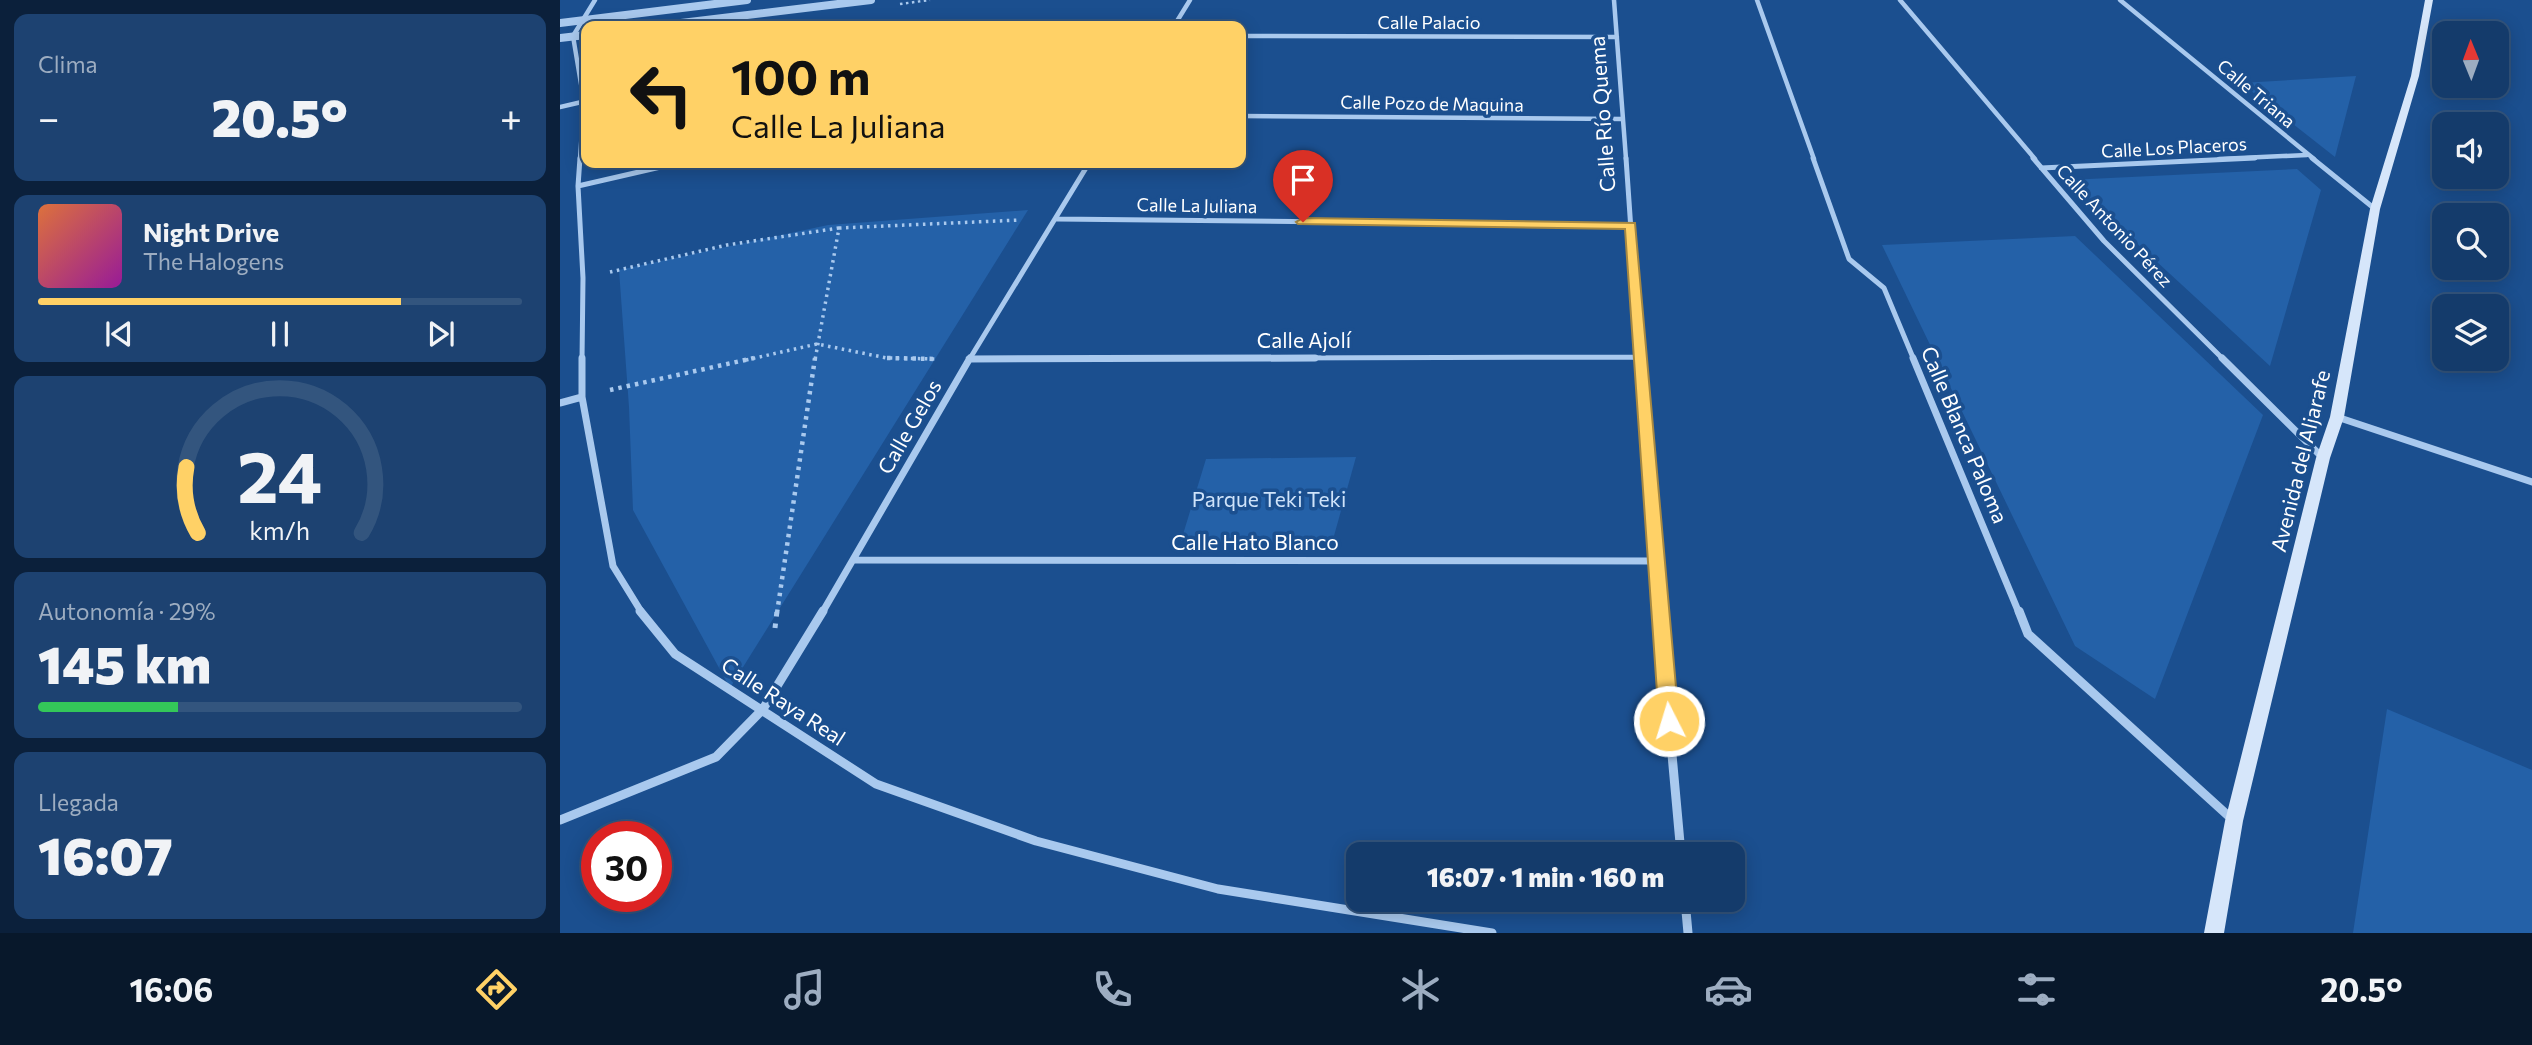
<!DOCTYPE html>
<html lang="es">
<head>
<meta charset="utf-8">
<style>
	:root { --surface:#143b6b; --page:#1d4271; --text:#f1f3f6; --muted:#9dadc1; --line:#33557e; --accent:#ffd166 }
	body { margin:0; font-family:Commissioner,sans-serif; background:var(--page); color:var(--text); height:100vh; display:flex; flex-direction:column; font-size:26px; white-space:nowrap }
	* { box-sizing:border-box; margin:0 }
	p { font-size:23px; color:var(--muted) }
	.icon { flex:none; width:38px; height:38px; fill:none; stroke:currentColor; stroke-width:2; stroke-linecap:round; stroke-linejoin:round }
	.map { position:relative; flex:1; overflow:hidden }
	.panel { display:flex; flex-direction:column; gap:14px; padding:14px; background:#0b203b; width:560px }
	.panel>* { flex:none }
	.hud { position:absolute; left:21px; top:21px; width:665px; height:147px; border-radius:14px; box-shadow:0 4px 18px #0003,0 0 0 2px var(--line); background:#ffd166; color:#111; overflow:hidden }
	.needle { width:46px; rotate:359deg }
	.fabs { position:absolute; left:1872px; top:21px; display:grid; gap:14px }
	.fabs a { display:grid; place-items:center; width:77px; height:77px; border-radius:14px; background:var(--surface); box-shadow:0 4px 18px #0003,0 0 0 2px var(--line); font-size:35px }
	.speed { position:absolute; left:21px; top:821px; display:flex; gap:14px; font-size:35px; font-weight:700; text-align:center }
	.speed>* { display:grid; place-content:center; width:91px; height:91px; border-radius:50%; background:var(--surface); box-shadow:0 4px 18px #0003,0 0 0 2px var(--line); line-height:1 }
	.speed .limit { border:10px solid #d22; background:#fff; color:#111 }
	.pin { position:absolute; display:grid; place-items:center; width:60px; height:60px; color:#fff; margin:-72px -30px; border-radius:50% 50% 50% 0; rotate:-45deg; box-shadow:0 0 7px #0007 }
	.pin .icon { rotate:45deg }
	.me { position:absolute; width:77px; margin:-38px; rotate:355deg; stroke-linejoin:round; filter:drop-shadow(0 0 5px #0008) }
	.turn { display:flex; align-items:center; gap:24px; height:147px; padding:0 35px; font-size:32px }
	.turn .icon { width:91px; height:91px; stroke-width:2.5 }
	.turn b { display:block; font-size:49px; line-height:60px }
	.big { font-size:52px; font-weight:800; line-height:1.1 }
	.panel .tile { flex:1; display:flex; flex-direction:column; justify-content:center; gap:10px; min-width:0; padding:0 24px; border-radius:14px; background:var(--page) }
	.panel .dial { align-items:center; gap:0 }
	.dial svg { height:182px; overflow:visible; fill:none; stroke:var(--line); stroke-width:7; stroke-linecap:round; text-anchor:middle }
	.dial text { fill:var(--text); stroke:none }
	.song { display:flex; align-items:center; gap:21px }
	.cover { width:84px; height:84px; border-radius:10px; background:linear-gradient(135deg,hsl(20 70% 55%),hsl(300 70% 35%)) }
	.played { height:7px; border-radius:4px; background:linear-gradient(90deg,var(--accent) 75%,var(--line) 75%) }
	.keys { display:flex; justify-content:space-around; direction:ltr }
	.heat { display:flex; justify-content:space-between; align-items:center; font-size:38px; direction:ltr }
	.charge { height:10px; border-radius:5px; background:linear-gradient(90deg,#34c759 29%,var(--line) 0) }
	.trip { position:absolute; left:786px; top:842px; width:399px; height:70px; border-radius:14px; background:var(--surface); box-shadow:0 4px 18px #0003,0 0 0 2px var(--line); font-weight:800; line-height:70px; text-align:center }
	.tabs { display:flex; height:112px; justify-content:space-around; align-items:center; background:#08182b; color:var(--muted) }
	.tabs .icon { width:49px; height:49px }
	.tabs .active { color:var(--accent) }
	.tabs b { font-size:32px; color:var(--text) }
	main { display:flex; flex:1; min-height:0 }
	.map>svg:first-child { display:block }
	.green { fill:#2461a8 }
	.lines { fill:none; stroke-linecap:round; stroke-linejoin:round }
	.path-far3 { stroke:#a9c9ee; stroke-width:2.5; stroke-dasharray:2.5 3.5; stroke-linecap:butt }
	.path-far2 { stroke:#a9c9ee; stroke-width:3.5; stroke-dasharray:2.5 4.5; stroke-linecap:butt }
	.path-far1 { stroke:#a9c9ee; stroke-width:4.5; stroke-dasharray:3.5 5; stroke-linecap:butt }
	.path { stroke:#a9c9ee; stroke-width:5; stroke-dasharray:4.5 7; stroke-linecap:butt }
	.minor-far3 { stroke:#a9c9ee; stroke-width:4.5 }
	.minor-far2 { stroke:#a9c9ee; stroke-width:5 }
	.minor-far1 { stroke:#a9c9ee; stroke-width:7 }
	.minor { stroke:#a9c9ee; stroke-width:9 }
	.tertiary { stroke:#a9c9ee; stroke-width:8 }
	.secondary { fill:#d6e6fa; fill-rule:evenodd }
	.route { fill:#ffd166; stroke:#a68842; stroke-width:2 }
	.labels { text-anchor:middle; stroke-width:7; stroke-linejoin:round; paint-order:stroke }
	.far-street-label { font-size:18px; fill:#fff; stroke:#1b4f8f }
	.street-label { font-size:21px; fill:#fff; stroke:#1b4f8f }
	.park-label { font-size:21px; fill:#cfe3fa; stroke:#1b4f8f }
</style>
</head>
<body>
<main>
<section class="panel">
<div class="tile"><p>Clima</p>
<div class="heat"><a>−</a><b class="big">20.5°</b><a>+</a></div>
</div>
<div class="tile">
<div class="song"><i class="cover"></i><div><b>Night Drive</b><p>The Halogens</p></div></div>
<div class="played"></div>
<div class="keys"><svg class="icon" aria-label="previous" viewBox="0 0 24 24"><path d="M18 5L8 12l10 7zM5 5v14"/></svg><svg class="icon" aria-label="pause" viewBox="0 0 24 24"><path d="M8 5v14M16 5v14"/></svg><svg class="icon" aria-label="next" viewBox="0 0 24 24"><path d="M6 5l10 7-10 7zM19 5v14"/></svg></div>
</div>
<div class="tile dial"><svg viewBox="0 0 100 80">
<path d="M14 69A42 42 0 1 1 86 69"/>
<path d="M14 69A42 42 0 0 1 9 40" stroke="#ffd166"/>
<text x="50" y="56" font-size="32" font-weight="700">24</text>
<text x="50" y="72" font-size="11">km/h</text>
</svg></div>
<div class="tile"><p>Autonomía · 29%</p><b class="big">145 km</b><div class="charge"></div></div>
<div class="tile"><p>Llegada</p><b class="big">16:07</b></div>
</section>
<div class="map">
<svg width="1972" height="933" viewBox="0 0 1972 933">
	<rect width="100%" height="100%" fill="#1b4f8f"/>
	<path class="green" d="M1796,76L1775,157L1681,83Z
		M1737,169L1761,190L1710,366L1508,180Z
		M468,210L170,688L73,510L69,407L59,270L268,225Z
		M1515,236L1703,415L1595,699L1515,646L1322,245Z
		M796,457L772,543L621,541L646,459Z
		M1827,709L1972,770V933H1793Z"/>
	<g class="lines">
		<path class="path-far3" d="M340,4L370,0"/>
		<path class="path-far2" d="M279,228L460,220
			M50,272L167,245L279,228L255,360
			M186,360L257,344L327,358L377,359"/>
		<path class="path-far1" d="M327,358L377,359
			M50,390L194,358
			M217,613L255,358"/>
		<path class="path" d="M215,628L217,611"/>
		<path class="minor-far3" d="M1054,0L1066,159
			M1197,0L1254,159
			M1340,0L1475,159
			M1560,0L1754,159
			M614,26L630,0
			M681,36L1057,37
			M0,107L26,101
			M681,116L1063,119
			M20,159L24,102L13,36L35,0
			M1659,159L1747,155"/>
		<path class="minor-far2" d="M20,158L18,186L23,278L22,360
			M1066,158L1080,360
			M1253,158L1289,259L1324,288L1354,360
			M1473,158L1544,241L1664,360
			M1752,158L1815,209
			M1481,168L1695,158
			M18,186L118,163
			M497,219L1070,225
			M409,359L1080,357
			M409,360L529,163"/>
		<path class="minor-far1" d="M22,358V397L53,566L82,613
			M1080,358L1100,613
			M1353,358L1459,613
			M1662,358L1763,458
			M409,359L755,358
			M0,403L22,397
			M1777,417L1972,482
			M295,560L1095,561
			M262,613L410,358"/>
		<path class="minor" d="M80,611L115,654L316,784L476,841L658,889L932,933
			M1099,611L1121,854
			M1459,611L1468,634L1674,821
			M0,820L156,757L203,709L263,611
			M1125,900L1128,933"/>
		<path class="tertiary" d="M0,23L187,0
			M96,26L311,0
			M0,38L26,35"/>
		<path class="secondary" d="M1865,0H1873L1859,76L1820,209L1784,417L1770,458L1683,821L1664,933H1644L1665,821L1756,458L1770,417L1810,209L1851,76Z"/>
	</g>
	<path class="route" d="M743,218L1075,223L1119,721L1116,727L1109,729L1102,727L1099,721L1065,229L738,224L736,222Z"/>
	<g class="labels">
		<g class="far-street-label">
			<text x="869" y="29">Calle Palacio</text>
			<text transform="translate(1696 94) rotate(40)" y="6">Calle Triana</text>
			<text transform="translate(872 104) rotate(1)" y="6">Calle Pozo de Maquina</text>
			<text transform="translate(1614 148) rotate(-3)" y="6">Calle Los Placeros</text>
			<text transform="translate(637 206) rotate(1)" y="6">Calle La Juliana</text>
			<text transform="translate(1554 226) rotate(47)" y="6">Calle Antonio Pérez</text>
		</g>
		<g class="street-label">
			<text transform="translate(1043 114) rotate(-94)" y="7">Calle Río Quema</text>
			<text x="744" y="348">Calle Ajolí</text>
			<text transform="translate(350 427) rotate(-60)" y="7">Calle Gelos</text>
			<text transform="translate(1404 435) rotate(67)" y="7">Calle Blanca Paloma</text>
			<text transform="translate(1741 461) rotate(-76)" y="7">Avenida del Aljarafe</text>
			<text x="695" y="550">Calle Hato Blanco</text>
			<text transform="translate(223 702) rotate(33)" y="7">Calle Raya Real</text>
		</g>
		<g class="park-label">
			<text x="709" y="507">Parque Teki Teki</text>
		</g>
	</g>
</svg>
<div class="fabs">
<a><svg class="needle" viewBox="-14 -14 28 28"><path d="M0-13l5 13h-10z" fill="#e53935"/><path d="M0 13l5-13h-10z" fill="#9dadc1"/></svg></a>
<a><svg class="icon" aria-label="sound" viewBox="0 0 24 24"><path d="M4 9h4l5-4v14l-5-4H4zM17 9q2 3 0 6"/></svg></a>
<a><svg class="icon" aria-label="search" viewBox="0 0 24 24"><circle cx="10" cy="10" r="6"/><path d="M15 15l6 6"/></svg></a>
<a><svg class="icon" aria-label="layers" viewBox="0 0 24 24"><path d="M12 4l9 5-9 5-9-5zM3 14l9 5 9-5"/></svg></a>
</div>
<div class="speed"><div class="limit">30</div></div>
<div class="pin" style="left:743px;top:222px;background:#d93025"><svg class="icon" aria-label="arrive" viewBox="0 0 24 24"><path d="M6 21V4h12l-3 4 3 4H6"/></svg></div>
<svg class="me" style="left:1109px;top:721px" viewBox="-20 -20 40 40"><circle r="17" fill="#ffd166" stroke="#fff" stroke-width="3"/><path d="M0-11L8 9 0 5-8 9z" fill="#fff"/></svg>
<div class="trip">16:07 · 1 min · 160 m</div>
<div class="hud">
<div class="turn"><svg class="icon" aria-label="left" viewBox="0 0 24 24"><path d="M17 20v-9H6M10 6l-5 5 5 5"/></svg><div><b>100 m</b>Calle La Juliana</div></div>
</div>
</div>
</main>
<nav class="tabs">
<b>16:06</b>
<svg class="icon active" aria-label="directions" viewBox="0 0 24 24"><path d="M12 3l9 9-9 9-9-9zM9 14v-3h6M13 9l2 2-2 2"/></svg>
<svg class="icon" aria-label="music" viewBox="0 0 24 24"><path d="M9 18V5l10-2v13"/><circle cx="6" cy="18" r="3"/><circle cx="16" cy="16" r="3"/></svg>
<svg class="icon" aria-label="phone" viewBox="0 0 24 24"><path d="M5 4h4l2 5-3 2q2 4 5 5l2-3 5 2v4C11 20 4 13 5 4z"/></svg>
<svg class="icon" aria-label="climate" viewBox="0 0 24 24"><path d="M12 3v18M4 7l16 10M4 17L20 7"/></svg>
<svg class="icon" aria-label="car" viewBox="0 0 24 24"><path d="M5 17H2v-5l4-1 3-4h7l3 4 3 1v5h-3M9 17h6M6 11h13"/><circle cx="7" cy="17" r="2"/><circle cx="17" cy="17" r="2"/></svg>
<svg class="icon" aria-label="filters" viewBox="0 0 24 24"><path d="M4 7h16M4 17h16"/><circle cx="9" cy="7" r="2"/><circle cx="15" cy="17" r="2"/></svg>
<b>20.5°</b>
</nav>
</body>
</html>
